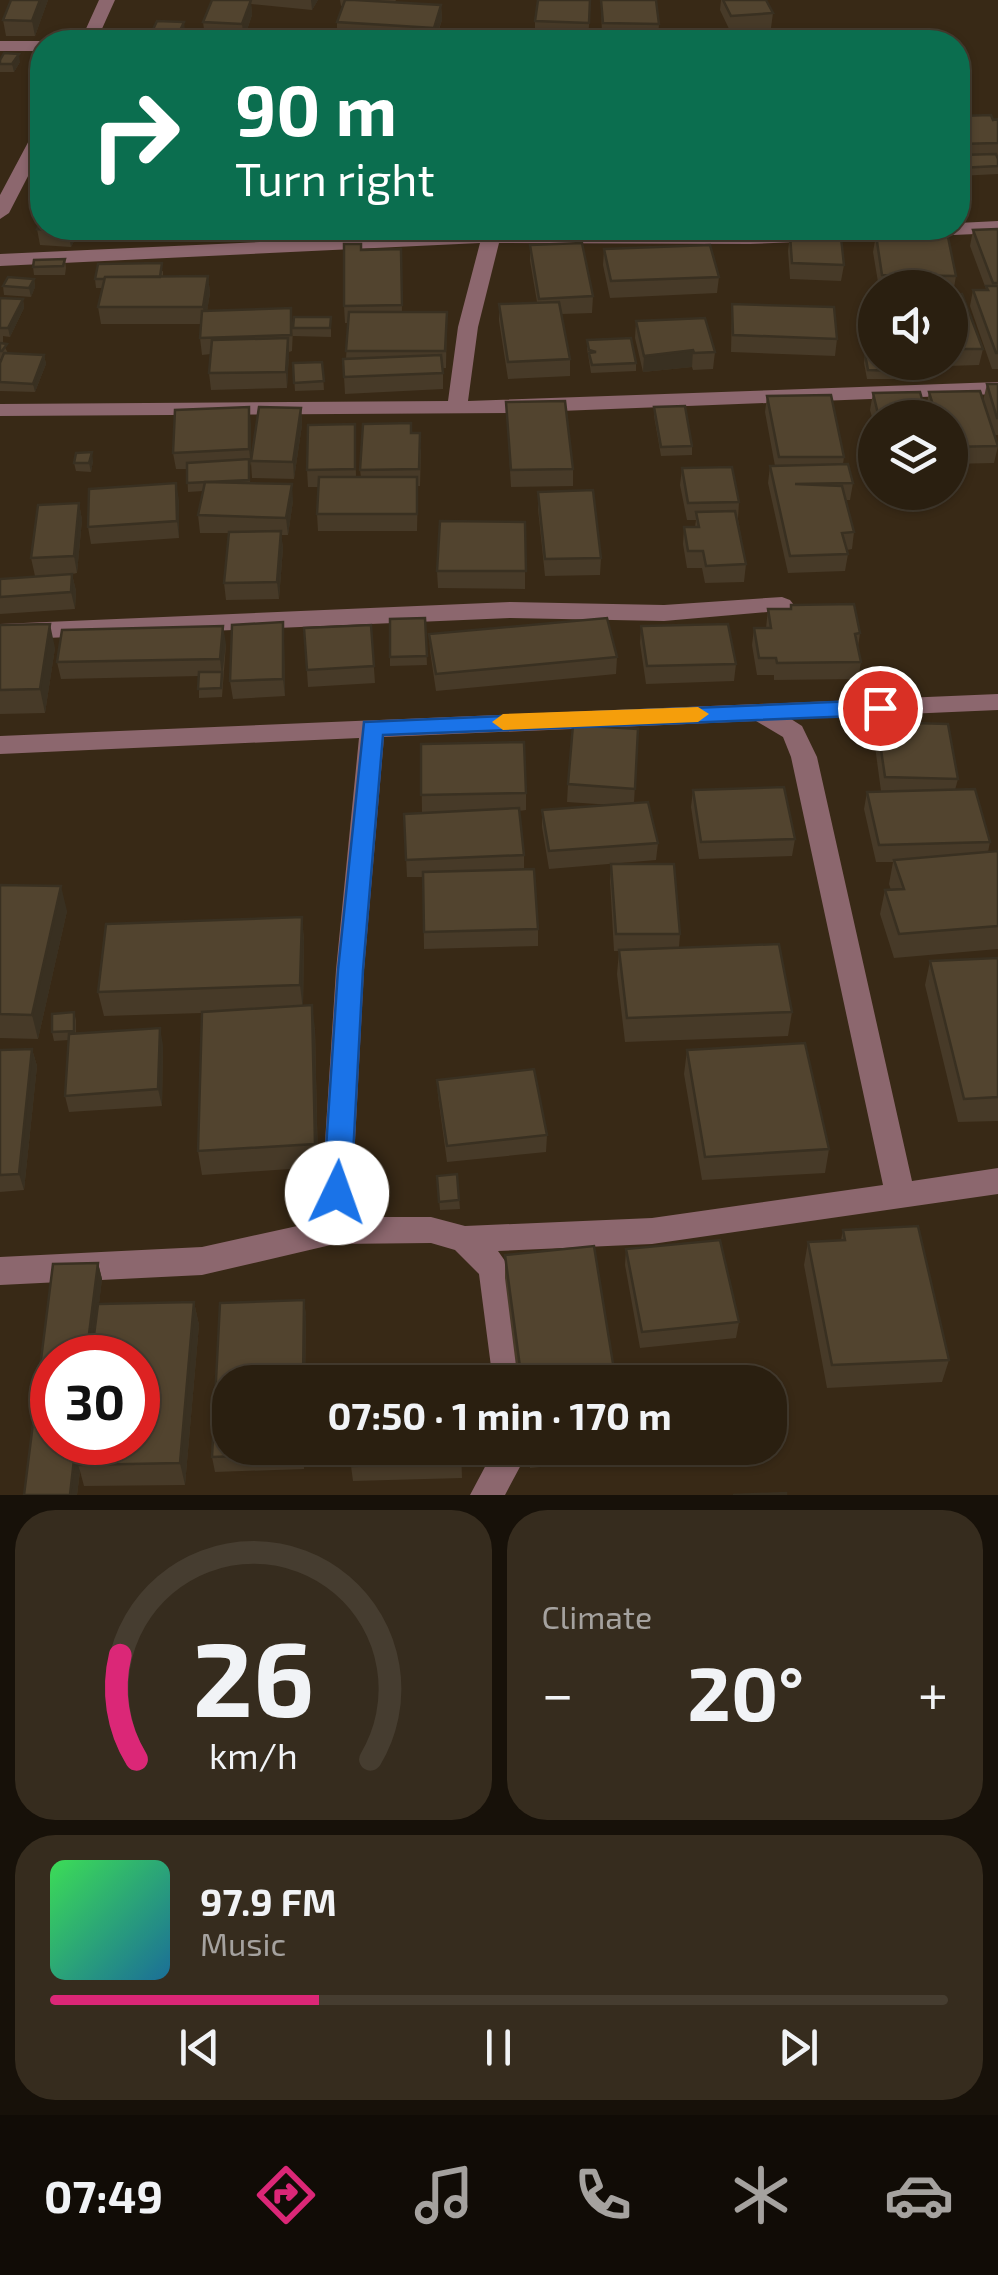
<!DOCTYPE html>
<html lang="en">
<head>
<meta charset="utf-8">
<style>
	:root { --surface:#2a1f10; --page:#362c1e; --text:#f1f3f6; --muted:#a5a29f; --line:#463d30; --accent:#db2777 }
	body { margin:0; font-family:"Exo 2",sans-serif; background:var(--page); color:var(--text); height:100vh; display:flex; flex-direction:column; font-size:38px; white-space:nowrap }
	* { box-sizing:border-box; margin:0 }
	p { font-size:32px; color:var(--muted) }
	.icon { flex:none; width:55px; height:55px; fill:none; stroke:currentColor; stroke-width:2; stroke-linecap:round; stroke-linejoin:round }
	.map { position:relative; height:1495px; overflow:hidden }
	.side { display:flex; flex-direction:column; gap:15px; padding:15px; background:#171109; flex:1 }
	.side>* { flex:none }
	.banner { position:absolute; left:30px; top:30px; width:940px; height:210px; border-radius:40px; box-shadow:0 2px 8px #0004,0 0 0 2px var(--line); background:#0b6e4f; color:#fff; overflow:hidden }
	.tools { position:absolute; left:858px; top:270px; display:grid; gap:20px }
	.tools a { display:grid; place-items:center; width:110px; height:110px; border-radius:50%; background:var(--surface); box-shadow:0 2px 8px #0004,0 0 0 2px var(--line); font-size:50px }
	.speed { position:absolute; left:30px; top:1335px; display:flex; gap:20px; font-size:50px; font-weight:700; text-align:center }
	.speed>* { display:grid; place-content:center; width:130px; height:130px; border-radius:50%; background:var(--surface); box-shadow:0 2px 8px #0004,0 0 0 2px var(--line); line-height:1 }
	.speed .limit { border:15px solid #d22; background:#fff; color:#111 }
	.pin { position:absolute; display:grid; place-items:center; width:85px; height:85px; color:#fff; margin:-42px; border:5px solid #fff; border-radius:50%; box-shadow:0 2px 10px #0007 }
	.me { position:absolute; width:110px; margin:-55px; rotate:3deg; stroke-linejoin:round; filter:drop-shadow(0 0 8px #0008) }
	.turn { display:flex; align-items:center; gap:35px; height:210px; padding:0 40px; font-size:45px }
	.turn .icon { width:130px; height:130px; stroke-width:2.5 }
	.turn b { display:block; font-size:70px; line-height:85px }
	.big { font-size:75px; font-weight:700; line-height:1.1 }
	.side .widget { flex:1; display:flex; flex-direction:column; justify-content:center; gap:15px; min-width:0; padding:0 35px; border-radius:40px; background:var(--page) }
	.side .dial { align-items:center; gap:0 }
	.dial svg { height:260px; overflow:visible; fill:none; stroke:var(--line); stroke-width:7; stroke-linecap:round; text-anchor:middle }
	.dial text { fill:var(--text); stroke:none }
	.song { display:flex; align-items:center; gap:30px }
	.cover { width:120px; height:120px; border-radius:15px; background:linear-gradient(135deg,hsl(130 70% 55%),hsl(200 70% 35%)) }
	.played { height:10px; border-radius:5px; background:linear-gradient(90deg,var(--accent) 30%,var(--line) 30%) }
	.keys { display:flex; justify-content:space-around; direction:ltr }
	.heat { display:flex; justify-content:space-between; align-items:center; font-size:55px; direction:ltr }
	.side .tiles { flex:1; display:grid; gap:15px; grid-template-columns:1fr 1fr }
	.widget:last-child { grid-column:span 2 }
	.trip { position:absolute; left:212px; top:1365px; width:575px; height:100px; border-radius:40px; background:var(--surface); box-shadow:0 2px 8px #0004,0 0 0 2px var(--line); font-weight:700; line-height:100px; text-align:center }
	.tab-bar { display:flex; height:160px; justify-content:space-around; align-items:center; background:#110c06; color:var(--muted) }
	.tab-bar .icon { width:70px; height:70px }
	.tab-bar .on { color:var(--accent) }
	.tab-bar b { font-size:45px; color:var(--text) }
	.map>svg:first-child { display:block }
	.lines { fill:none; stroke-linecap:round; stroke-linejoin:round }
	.minor { fill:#8c676e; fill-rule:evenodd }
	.wall { fill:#473a28 }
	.shaded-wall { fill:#393021 }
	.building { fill:#52442f; stroke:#393021; stroke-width:2.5 }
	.route { fill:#1a73e8; stroke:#114b97; stroke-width:2.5 }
	.slow { fill:#f59e0b }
</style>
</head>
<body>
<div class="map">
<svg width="998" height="1495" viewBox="0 0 998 1495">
	<rect width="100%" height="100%" fill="#382916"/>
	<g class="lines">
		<path class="minor" d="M99,0H115L96,42H80Z
			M0,41H42L48,42H42V51H0Z
			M42,128V149L9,213L0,219V195L33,133Z
			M998,221V233L750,244L499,243L478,327L468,401L998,382V394L509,413L0,416V404L448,401L458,327L480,243L0,266V254L480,232V228H498L499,231L750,232L958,228V223Z
			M782,597L790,600L794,605L790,610L664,621L510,618L0,640V624L510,602L664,605Z
			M998,694V710L791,719L802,726L817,757L912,1181L998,1168V1194L652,1244L498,1251L510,1268L525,1382H493L479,1274L455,1250L431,1243L335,1244L202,1275L0,1285V1257L202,1247L320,1221L336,970L359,738L0,754V736ZM756,721L783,737L791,757L883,1185L652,1218L465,1226L431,1217H351L364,970L384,737Z
			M495,1448H530L505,1495H470Z"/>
	</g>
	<path class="wall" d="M11,0H48L35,36H6L3,20Z
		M212,0H318L312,10L251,4L252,15L244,39L205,37L203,22Z
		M340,0H396L395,2L441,5L442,20L435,42L337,38V22L343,6H341Z
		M591,0L588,38L535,36V21Z
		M601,0L659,24L658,39L602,38Z
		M721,0H766L773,13L771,28L730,31L720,10Z
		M0,60L20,62L14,72H0Z
		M958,116L998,119V174L958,176L967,193L964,209H958Z
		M42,228H81L71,247L40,245L37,229Z
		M311,228H358L356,238L312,236Z
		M998,229V369H992L970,306L973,290L986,289L970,246L973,230Z
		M790,235L844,265L841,281L790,279L788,251Z
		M876,235L956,276L953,293H950V288H879L873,252Z
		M530,245L593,296L592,313L562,314L570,359V376L508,379L499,321V304L537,302L530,261Z
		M401,249L402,312H447L446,368H443V389L345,394L343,359H346L348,323H345L344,306L361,250Z
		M604,249L719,277L717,293L610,298L603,265Z
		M65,259L66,268L65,275H34L33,267Z
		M163,271V277L208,276L210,293L207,311L293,327L331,317V337L293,336V328L292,351L289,352L287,388L211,390L209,373L211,354L202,355L200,338L201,324H101L98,307L102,288H96L95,279Z
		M34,279L35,287L31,297L4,295L3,286Z
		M950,294L983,349L979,365L917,367L916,362H950Z
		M0,298L23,299L24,308L10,337L3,336V344L8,353L44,355L46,364L35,392L0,391V363L2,359H0Z
		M732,304L837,339L835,356L731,352Z
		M636,321L715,352L713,369L693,370L692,367L643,372L635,338Z
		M587,340L636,363V371L591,373L587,348Z
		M865,354L897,371L895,379H867L864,363Z
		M322,362L324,390L295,391L293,363Z
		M987,384H998V435H994L998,446L994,463L950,464V418H929L926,408L929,392L983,401Z
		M873,393L927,418H875V428L870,410Z
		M767,396L844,457L843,464L853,483L850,500H846L854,532L852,549L847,550L848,554L845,571L788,573L768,483L770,466H775L765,412Z
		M506,402L573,469V486L511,487Z
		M654,407L692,446V455L661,456L654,416Z
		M301,408L302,425L294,479L252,478L251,463L250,466V483L293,501L288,535H281L283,548L279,599L226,600L224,583L229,533H200L198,515L203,491L188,492L187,469H176L173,453L251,424V460Z
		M355,424L356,477H361L360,470L411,433L421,450L420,486H418L417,531H318L317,514L319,487H308L307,470Z
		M93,461L91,472L76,471L74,463Z
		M682,468L739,502L738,519L746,564L744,582L705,583L702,568H687L683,544L684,527H695L696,520H687L680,485Z
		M538,492L601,558L600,575L545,576L538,509Z
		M179,500V538L91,544L88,527Z
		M79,503L82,520L77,573L72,574L76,591L75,609L0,614V579L35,576L31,558Z
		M525,522V589L438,588L437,571Z
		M768,609L860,633L858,647L861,662L858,679L774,680V675H757L752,645L754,628H766Z
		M425,618L427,665L390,666V657Z
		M0,625L55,648L45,713L0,714Z
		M371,625L375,683L308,687L304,628Z
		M641,626L736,664L734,681L646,684L640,643Z
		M429,634L617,657L616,674L436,691L430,651Z
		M284,640L285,696L233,699L230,681Z
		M226,644L222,697L199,698V676L61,679L57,662Z
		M877,722L958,779L955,790L990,842L988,852L998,851V949L894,958L880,914L885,890H891L889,884L893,862H876L864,809L867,792L881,791L874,739Z
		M638,729L634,803L658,843L656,860L549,869L542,827V810L612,805L567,802L568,784Z
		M421,744L526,793V810L519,811L524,855V870L538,929V946L424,949L423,877H407L404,814L422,812Z
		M693,790L795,839L792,856L699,859L691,807Z
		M611,864L680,934L679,947L792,1012L788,1036L625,1042L617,974L619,951H614L610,881Z
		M0,885L67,911L38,1039L0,1038Z
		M302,917L304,941L303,1006L315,1029L318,1167L202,1175L198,1151L202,1013L104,1016L98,992Z
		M998,958V1121L958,1122L925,985L930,961Z
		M74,1012L76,1020V1034L163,1045L162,1106L69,1112L65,1096L69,1040L54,1041L52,1032Z
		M32,1049L37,1066L24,1190L0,1192V1050Z
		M687,1050L829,1149L825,1173L702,1180L684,1074Z
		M437,1080L547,1135L546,1152L447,1162L438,1096Z
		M457,1174L460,1209L440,1210L437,1176Z
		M843,1230L949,1360L942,1382L827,1388L804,1265L808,1242L841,1240Z
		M626,1249L739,1322L736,1338L640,1348L625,1265Z
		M505,1255L616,1382H518L505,1278Z
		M98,1263L102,1279L99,1303L194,1302L199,1325L185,1485L84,1486L80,1471L77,1495H24Z
		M304,1300L306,1316L305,1382H230V1448H304V1469L215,1472L212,1457L220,1303Z
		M461,1448L462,1478L353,1481L351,1466Z
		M527,1448H624L623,1459L530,1468Z"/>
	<path class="shaded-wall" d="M40,0H48L35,36L32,21Z
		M251,0L252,15L244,39L242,24Z
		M311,0H318L312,10Z
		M441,5L442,20L434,42V28Z
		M184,22L185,30L179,42H175Z
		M19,54L20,62L14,72L12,64Z
		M70,228H81L71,247L68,231Z
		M208,276L210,293L205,324L203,307Z
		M34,279L35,287L31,297L29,288Z
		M23,299L24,308L10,337L8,328Z
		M288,338L289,355L287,388L286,372Z
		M693,350L692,367L643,372L644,356Z
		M44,355L46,364L35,392L33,384Z
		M249,407L251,424V466L249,449Z
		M301,408L302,425L294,479L293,462Z
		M92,452L93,461L91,472L89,463Z
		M176,483L179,500V538L177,521Z
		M292,484L293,501L288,535L286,518Z
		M79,503L82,520L77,573L74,556Z
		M281,531L283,548L279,599L277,582Z
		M72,574L76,591L75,609L71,592Z
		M283,622L284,640L285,696L283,679Z
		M50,624L55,648L45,713L40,689Z
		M223,626L226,644L222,676L220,659Z
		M61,886L67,911L38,1039L32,1015Z
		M302,917L304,941L303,1010L300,985Z
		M312,1005L315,1029L318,1167L315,1144Z
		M160,1028L163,1045L162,1106L158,1089Z
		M32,1049L37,1066L24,1190L19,1174Z
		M98,1263L102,1279L93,1358H86Z
		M304,1300L306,1316L305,1382H303Z
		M194,1302L199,1325L185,1485L180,1463Z
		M76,1442H83L78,1465L80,1471L77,1495H70Z"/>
	<path class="building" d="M11,0H40L32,21L3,20Z
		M212,0H251L242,24L203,22Z
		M345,0H355L441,5L434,28L337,22Z
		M538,0H590L589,23L535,21Z
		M601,0H656L659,24L603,23Z
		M723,0H766L773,13L731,16Z
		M157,21L184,22L175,42H147Z
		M4,53L19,54L12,64H0V60Z
		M991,115L993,120L998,119V143L958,144V116Z
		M996,154L998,159V166L959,168L958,165V155Z
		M958,176L967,193H958Z
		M42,218V228H70L68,231L37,229Z
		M998,229V283H993L973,230Z
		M790,235L841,237L844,265L792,263Z
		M876,235L948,237L956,276L882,275Z
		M582,243L593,296L539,299L530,245Z
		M344,244H361V250L401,249L402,305L344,306Z
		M710,245L719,277L611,281L604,249Z
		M65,259L63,266L33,267L34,260Z
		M162,263L160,277H105L104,279H95L98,264Z
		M208,276L203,307H98L105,277Z
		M8,277L34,279L29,288L3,286Z
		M986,286H998V353H996L973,290H988Z
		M950,294H962L983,349H950Z
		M0,298L23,299L8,328H0Z
		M559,302L570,359L508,362L499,304Z
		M732,304L834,307L837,339L733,335Z
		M291,308V335L200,338L202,311Z
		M349,312H447L445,351H346Z
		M294,317H331L330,328H293Z
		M705,318L715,352L694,353L693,350L644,356L636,321Z
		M288,338L286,372L209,373L212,340Z
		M631,338L636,363L592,365L589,353L596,352L589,350L587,340Z
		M0,343L7,344L2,351H0Z
		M4,353L44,355L33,384L0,382V363Z
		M865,354H875V362H895L897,371L868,370Z
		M441,355L443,373L344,377L343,359Z
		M322,362L324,381L294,383L293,363Z
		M987,384H998V418H997Z
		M980,391L998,446L950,447V418H937L929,392Z
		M920,392L927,418H879L873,393Z
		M831,395L844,457H779L767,396Z
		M565,401L573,469L511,470L506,402Z
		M685,406L692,446L661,447L654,407Z
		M249,407V449L173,453L175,410Z
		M259,407L301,408L293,462L251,461Z
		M411,423V433H420L419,469L360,470L363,424Z
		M355,424V469L307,470L308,425Z
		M92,452L89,463H74L76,453Z
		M249,459V480L187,483V463Z
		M848,464L853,483L795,484L842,486L854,532L842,533L848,554L790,556L770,466Z
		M732,467L739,502L688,503L682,468Z
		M319,477H417V514H317Z
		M205,482L292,484L286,518L198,515Z
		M176,483L177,521L88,527L89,489Z
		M593,490L601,558L545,559L538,492Z
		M79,503L74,556L31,558L38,505Z
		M735,511L746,564L706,566L703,551H688L684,527H699L696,512Z
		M440,521L525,522L526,571H437Z
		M281,531L277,582L224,583L229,532Z
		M72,574L71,592L0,597V579Z
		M854,604L860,633L855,634L861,662L777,663L776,658H759L754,628H771L768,609H791V605Z
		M425,618L427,656L390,657V619Z
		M607,618L617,657L436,674L429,634Z
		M283,622V679L230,681L232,625Z
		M50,624L40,689L0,690V625Z
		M728,624L736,664L647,666L641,626Z
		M371,625L374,666L307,670L304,628Z
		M223,626L220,659L57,662L62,630Z
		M199,672H222L221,688L198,689Z
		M877,722L948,724L958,779L885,777Z
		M573,725L638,729L635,789L568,784Z
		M524,742L526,793L421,795V744Z
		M784,787L795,839L701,842L693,790Z
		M975,789L990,842L879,845L867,792Z
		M648,802L658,843L549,851L542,810Z
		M519,808L524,855L406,860L404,814Z
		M998,851V926L899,934L885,890L904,889L894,860Z
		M611,864H674L680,934H616Z
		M534,869L538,929L424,932L423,872Z
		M0,885L61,886L32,1015L0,1014Z
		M302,917L300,985L98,992L106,924Z
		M779,944L792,1012L627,1018L619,950Z
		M998,958V1097L964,1099L930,961Z
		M312,1005L315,1144L198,1151L202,1012Z
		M74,1012V1031L52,1032V1014Z
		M160,1028L158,1089L65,1096L69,1034Z
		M805,1043L829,1149L705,1157L687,1050Z
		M32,1049L19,1174L0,1175V1050Z
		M534,1069L547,1135L447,1146L437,1080Z
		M457,1174L459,1200L439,1202L437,1176Z
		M918,1226L949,1360L832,1365L808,1242L845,1240L843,1230Z
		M720,1240L739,1322L642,1332L626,1249Z
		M594,1246L616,1382H522L505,1255Z
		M98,1263L86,1358H52V1442H76L70,1495H24L53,1264Z
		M304,1300L303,1382H230V1448H302L301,1454L212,1457L220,1303Z
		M194,1302L180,1463L78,1465L80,1442H138V1358H91L98,1304Z
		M352,1448H461V1463L351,1466Z
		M786,1493V1495H733Z"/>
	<path class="route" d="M880,700L891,708L880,715L383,735L363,970L351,1193L347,1202L337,1205L327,1202L323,1193L338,970L364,722Z"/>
	<path class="slow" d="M698,707L709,714L698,722L503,730L492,722L503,714Z"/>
</svg>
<div class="tools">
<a><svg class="icon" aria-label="sound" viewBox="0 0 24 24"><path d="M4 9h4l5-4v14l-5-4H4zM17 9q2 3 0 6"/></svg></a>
<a><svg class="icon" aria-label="layers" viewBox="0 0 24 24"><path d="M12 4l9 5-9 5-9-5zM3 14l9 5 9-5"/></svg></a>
</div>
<div class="speed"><div class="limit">30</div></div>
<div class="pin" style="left:880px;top:708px;background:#d93025"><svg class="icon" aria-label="arrive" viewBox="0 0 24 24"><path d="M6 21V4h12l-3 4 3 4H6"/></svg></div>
<svg class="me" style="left:337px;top:1193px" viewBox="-20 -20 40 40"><circle r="19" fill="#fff"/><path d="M0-13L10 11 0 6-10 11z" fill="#1a73e8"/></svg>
<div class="trip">07:50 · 1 min · 170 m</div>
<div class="banner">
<div class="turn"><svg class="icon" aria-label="right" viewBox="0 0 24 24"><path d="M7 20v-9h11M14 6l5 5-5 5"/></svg><div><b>90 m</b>Turn right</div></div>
</div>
</div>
<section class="side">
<div class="tiles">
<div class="widget dial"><svg viewBox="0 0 100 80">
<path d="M14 69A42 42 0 1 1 86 69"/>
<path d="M14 69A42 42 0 0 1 9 37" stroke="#db2777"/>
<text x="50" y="56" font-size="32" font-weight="700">26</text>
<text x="50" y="72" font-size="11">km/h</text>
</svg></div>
<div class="widget"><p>Climate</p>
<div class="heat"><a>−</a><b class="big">20°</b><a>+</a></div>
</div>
<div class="widget">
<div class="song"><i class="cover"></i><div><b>97.9 FM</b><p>Music</p></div></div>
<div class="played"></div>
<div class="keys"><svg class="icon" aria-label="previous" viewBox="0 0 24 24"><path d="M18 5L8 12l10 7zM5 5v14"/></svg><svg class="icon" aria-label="pause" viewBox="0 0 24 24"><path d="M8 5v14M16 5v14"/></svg><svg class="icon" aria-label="next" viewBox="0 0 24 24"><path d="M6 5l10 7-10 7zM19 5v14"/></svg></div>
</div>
</div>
</section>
<nav class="tab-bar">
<b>07:49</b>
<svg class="icon on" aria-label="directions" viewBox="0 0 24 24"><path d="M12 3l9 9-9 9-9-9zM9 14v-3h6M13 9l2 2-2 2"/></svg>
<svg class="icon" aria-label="music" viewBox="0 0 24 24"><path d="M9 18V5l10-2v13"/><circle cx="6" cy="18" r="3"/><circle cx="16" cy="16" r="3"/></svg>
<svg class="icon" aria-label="phone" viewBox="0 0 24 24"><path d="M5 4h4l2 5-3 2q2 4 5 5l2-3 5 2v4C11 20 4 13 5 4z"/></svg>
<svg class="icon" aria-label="climate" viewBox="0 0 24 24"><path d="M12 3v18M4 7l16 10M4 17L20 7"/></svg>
<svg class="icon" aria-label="car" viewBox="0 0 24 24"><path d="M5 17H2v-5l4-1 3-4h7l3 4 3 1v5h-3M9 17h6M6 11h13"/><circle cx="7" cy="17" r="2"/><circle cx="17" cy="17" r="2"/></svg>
</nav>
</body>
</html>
